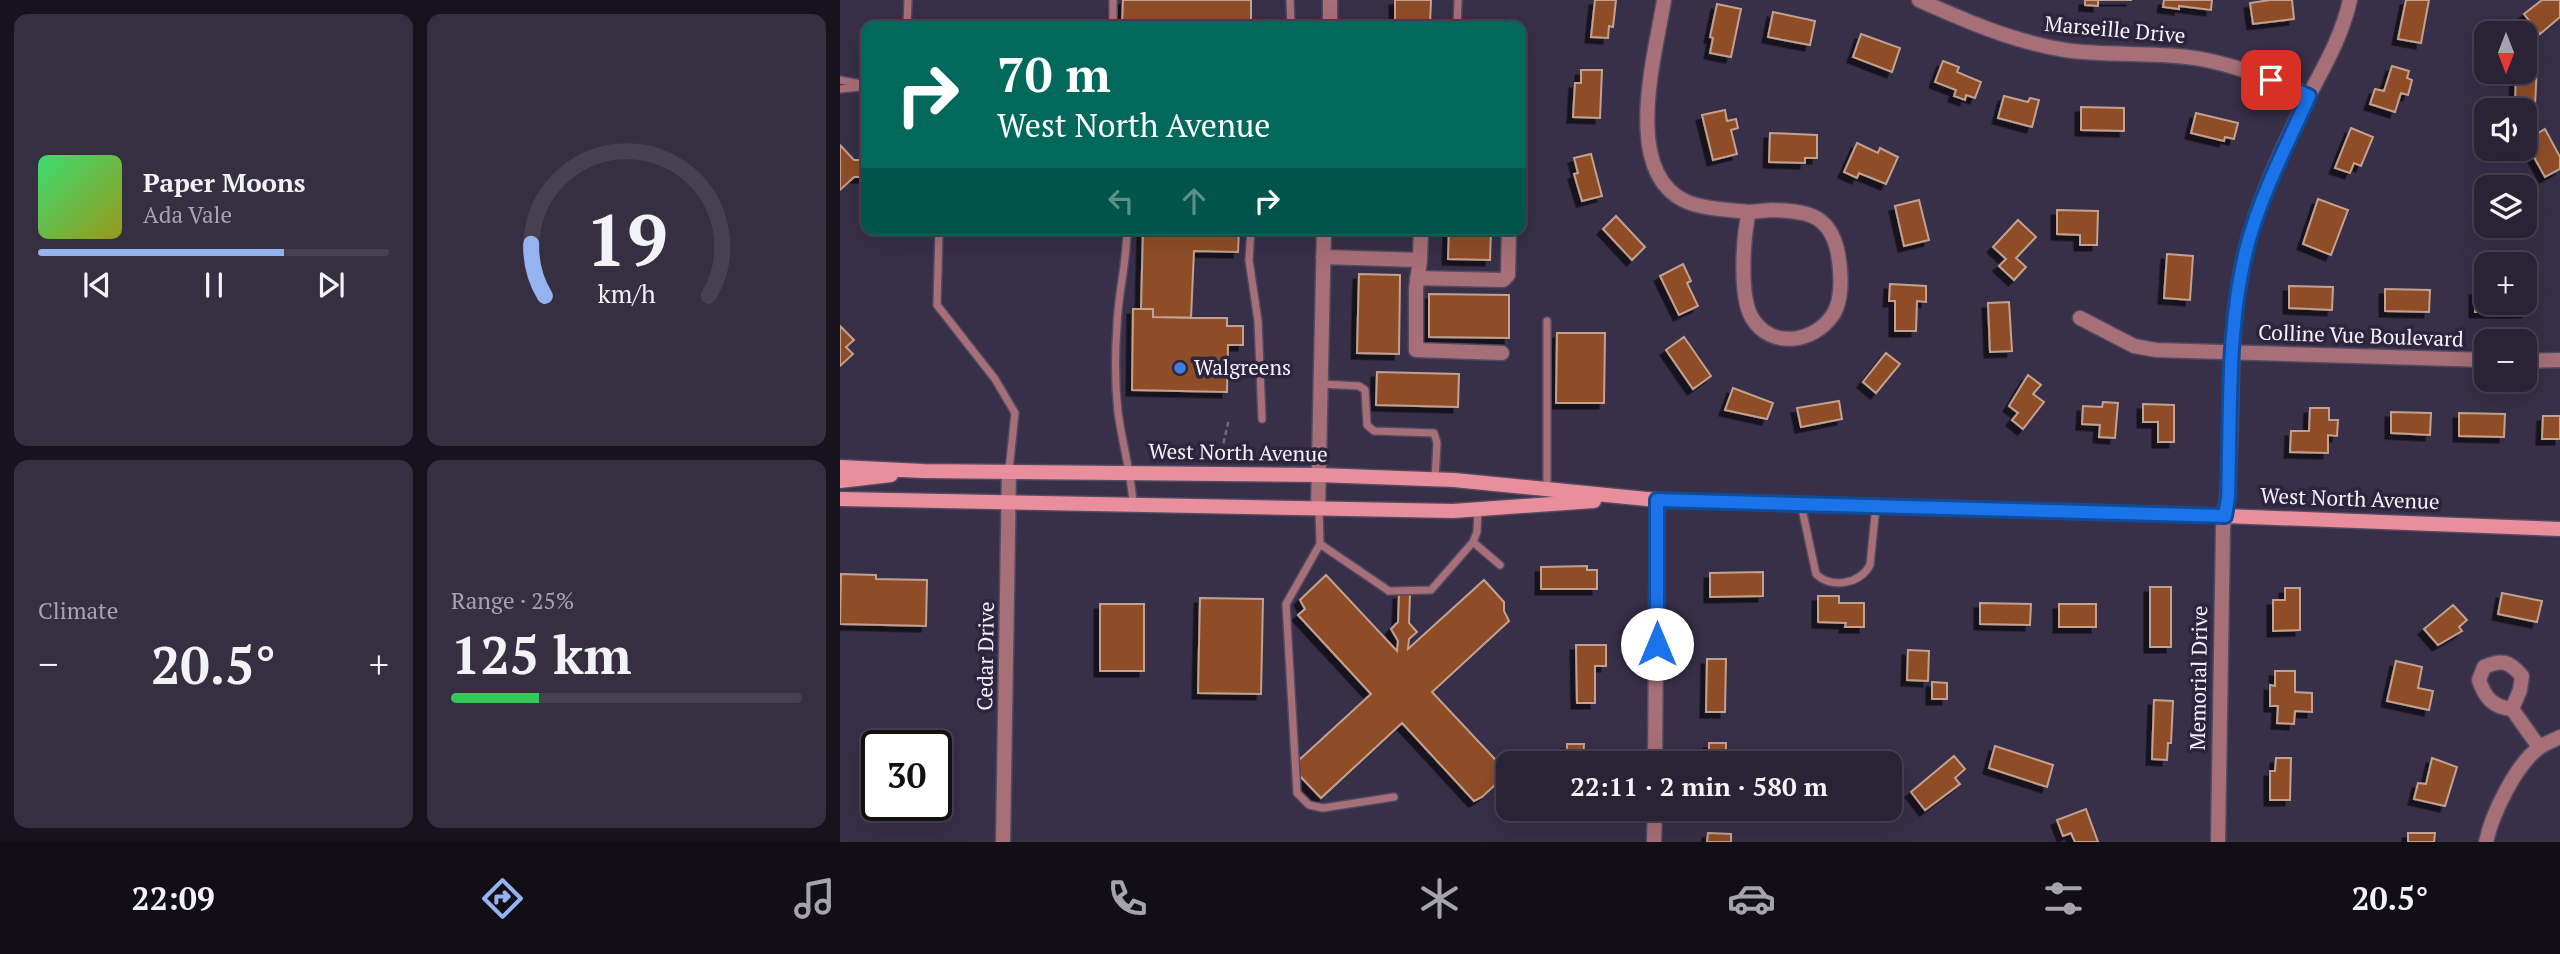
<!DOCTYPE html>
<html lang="en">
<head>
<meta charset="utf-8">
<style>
	:root { --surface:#2a2336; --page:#362f42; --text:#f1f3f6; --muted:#a5a4ad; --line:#464051; --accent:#95b2f1 }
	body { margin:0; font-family:"PT Serif",serif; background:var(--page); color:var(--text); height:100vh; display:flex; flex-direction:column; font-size:26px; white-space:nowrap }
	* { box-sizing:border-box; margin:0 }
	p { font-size:23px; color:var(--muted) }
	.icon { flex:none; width:38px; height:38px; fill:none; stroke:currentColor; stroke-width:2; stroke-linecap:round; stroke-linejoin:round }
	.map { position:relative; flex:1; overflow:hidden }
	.panel { display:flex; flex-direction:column; gap:14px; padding:14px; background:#17131e; width:840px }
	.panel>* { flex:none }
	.guide { position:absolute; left:21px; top:21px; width:665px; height:214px; border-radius:14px; box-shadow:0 7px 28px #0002,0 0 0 2px var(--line); background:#00695c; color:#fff; overflow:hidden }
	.needle { width:46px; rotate:180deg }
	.controls { position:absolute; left:1634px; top:21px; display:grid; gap:14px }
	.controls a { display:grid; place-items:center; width:63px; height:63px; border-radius:14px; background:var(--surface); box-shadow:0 7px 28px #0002,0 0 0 2px var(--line); font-size:35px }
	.speed { position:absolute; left:21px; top:730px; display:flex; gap:14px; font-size:35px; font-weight:700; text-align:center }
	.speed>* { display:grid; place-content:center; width:91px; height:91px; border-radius:50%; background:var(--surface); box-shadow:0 7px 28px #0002,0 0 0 2px var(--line); line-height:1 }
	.speed .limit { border:4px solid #111; border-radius:10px; background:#fff; color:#111 }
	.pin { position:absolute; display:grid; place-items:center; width:60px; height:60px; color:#fff; margin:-30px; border-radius:14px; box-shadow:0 4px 10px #0006 }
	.me { position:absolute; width:77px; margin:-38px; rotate:0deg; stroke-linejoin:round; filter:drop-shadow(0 0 5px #0008) }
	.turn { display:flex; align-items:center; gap:24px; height:147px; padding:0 21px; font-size:32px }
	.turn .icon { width:91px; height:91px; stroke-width:2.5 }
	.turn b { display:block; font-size:49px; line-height:60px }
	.lanes { display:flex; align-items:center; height:66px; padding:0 21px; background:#0003; justify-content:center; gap:35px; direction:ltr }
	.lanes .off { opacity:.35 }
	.big { font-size:52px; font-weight:800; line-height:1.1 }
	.panel .widget { flex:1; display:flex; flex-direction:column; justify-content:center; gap:10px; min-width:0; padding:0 24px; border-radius:14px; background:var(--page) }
	.panel .dial { align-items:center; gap:0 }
	.dial svg { height:182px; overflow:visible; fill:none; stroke:var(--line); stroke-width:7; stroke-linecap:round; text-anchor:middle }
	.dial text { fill:var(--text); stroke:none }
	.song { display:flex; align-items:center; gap:21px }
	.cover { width:84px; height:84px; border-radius:10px; background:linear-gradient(135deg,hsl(140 70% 55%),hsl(60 70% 35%)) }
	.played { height:7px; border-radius:4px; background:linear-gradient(90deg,var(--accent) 70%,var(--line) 70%) }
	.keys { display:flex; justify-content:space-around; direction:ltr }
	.heat { display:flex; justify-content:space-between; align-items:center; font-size:38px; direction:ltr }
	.charge { height:10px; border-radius:5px; background:linear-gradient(90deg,#34c759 25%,var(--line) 0) }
	.panel .tiles { flex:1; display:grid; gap:14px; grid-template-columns:repeat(2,1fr) }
	.trip { position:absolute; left:656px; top:751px; width:406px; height:70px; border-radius:14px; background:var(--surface); box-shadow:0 7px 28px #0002,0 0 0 2px var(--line); font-weight:800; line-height:70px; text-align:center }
	.dock { display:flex; height:112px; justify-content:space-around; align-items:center; background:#110e16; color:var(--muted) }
	.dock .icon { width:49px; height:49px }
	.dock .active { color:var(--accent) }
	.dock b { font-size:32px; color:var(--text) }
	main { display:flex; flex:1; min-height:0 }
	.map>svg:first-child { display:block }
	.building { fill:#8e4d27; stroke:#c2a190; stroke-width:2; filter:url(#shadow) }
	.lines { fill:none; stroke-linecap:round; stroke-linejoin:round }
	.lane-casing { stroke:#534a61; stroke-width:10 }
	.street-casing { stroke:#534a61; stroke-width:17 }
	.secondary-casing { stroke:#534a61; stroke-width:17 }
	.path { stroke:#716a7f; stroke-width:2.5; stroke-dasharray:5 3.5; stroke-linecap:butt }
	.lane { stroke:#a76f77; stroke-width:7 }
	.street { stroke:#a76f77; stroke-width:14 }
	.secondary { stroke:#e88e9c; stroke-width:14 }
	.route-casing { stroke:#114b97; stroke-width:18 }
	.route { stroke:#1a73e8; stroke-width:12 }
	.shop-dot { fill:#3f7fe0; stroke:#2d253d; stroke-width:2.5 }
	.labels { text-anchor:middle; stroke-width:7; stroke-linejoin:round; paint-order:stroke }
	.street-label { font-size:21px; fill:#f6f3fd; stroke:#2d253d }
	.poi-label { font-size:21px; fill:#f6f3fd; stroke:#2d253d; text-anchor:start }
</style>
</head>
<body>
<main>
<section class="panel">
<div class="tiles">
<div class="widget">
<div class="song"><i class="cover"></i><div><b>Paper Moons</b><p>Ada Vale</p></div></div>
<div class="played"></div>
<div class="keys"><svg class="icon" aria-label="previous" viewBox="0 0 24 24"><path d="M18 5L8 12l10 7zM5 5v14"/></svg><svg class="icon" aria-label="pause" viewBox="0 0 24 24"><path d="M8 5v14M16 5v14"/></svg><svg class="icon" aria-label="next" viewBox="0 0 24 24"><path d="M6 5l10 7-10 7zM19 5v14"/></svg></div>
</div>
<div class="widget dial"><svg viewBox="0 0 100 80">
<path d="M14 69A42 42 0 1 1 86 69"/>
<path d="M14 69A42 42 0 0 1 8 46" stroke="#95b2f1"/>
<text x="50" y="56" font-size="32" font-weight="700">19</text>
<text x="50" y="72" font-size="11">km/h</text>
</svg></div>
<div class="widget"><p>Climate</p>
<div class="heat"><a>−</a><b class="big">20.5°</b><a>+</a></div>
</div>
<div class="widget"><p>Range · 25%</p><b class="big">125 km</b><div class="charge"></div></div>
</div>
</section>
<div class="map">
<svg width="1720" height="842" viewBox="0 0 1720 842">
	<defs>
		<filter id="shadow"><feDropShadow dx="-5.5" dy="5.5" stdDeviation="0" flood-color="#0009"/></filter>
	</defs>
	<rect width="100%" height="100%" fill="#382f48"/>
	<path class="building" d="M283,0H411V26H282Z
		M555,0H591L590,26H555Z
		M755,0H776L773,27L769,26L768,38L751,37Z
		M1245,0H1292H1258V6L1245,5Z
		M1324,0H1372L1371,10L1339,6V9L1323,7Z
		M1430,0H1452L1454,19L1413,24L1410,3Z
		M1566,0H1589L1581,43L1558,39Z
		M1702,0H1720V17L1700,34L1684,14Z
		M877,4L901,9L891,57L870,53L873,38L870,37Z
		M933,12L975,21L970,45L928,37Z
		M1021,34L1060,48L1052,72L1013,57Z
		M1103,61L1119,67L1117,72L1141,82L1135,98L1126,95L1125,100L1114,96L1116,90L1095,82Z
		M1685,65L1697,66L1695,106L1675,105L1676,72H1685Z
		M1552,66L1569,71L1567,78L1572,80L1568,95L1561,93L1555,112L1530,104L1535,89L1544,91Z
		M741,70H762L760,118L733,117L735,83H741Z
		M1164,96L1188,102L1190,98L1199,100L1192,127L1158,118Z
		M1241,107L1284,108V131L1241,130Z
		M885,110L887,121L896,119L898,128L891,130L897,154L873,160L862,115Z
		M1356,113L1398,123L1394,139L1385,137L1384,141L1351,133Z
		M1511,128L1533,137L1521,166L1514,163L1510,173L1495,168Z
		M1705,129L1720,157V169L1705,177L1685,141Z
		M930,133L977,135V158H965V163L929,162Z
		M1017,143L1038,153L1040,148L1058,157L1046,184L1019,173L1017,178L1004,172Z
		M0,145L14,160H26V177H14L0,190Z
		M751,154L762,196L742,201L734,174L738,173L734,158Z
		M1478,199L1508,210L1491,255L1463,244Z
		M1079,200L1089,240L1064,246L1055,206Z
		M1217,210L1258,211L1257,245H1240V235L1217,234Z
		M776,216L805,247L792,260L763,229Z
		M1178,220L1196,237L1176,258L1186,267L1174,280L1159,266L1166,259L1153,247Z
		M303,229H399L398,252L354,251L351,318L313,317V309H301Z
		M609,229H651L650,260L608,259Z
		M1327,254L1353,256L1350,300L1324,298Z
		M843,264L851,281L847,283L858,306L839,315L820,276Z
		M519,274L560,275L559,354L517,353Z
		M1050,284L1086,286V302L1077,301L1076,331H1055V301H1049Z
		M1449,286L1493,287L1492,310L1449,308Z
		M1545,289L1590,290L1589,312L1545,311Z
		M1635,290H1647V303H1685L1687,291V312H1635Z
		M589,294L669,295V338L589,337Z
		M1169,302L1172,351L1150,352L1148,303Z
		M293,309H313V317L387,318V326H403V345H388L387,392L292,390Z
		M0,326L14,340L6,347L13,354L0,366Z
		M717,333H765L764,403H716Z
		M844,337L871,376L853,389L826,350Z
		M1046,353L1060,364L1036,393L1023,382Z
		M537,372L619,374L618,407L536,405Z
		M1188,375L1201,385L1193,394L1204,402L1183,429L1172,420L1178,413L1169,406Z
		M893,388L933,403L927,419L885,410Z
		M999,401L1002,419L961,427L957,408Z
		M1263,402L1278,403L1275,438L1259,437L1260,425L1242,424L1243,406L1262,407Z
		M1303,404L1334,405V442H1318V422H1303Z
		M1470,408H1489V420H1498L1497,436L1488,435V453L1450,452L1451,431H1469Z
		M1551,412L1591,413L1590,435L1551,433Z
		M1619,413L1665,414L1664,437L1619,436Z
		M1703,416H1720V439H1702Z
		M747,566V570H757V589H701V567Z
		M923,572V596L870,597V573Z
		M1,574L36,575V579L87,580L86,626L0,624Z
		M486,575L557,651L558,641L551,629L558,622L559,594H570L569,623L577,632L569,639L568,649L644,580L664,602V611L669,621L592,692L668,773L642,797L634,801L562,723L481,798L458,774V761L531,694L458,615L465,609L460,600Z
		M1310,587H1331V647H1310Z
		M1445,588H1460V630L1433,631V600H1445Z
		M1662,593L1702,601L1697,622L1658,614Z
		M978,596H999V603H1024V627H1005L1006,623L978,622Z
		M360,598L423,599L421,694L358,693Z
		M1140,603L1191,604L1190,625L1140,624Z
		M260,604H304V671H260Z
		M1219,604H1256V627H1219Z
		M1613,605L1627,620L1619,627L1622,631L1598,645L1584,629Z
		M736,645H766V666H755V703H737Z
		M1068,650L1089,651L1088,681L1067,680Z
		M867,659H886L885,712H866Z
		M1556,661L1582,667L1578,688L1593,691L1589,710L1547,701Z
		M1435,671H1455V692L1472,693V712L1455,711L1454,724L1437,723L1438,706H1430V685L1435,686Z
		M1092,682L1107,683V699H1092Z
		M1314,700L1333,701L1331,743H1328L1327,760L1312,759Z
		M869,743H886V763H865V760H869Z
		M727,744H744L743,763H727Z
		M1155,746L1213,765L1207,787L1149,768Z
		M96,753H111L110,795L96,794Z
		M1114,756L1125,769L1115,778L1120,784L1085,810L1071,792Z
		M1436,758H1451L1450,800H1430V771H1435Z
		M1592,758L1617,767L1605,806L1574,799L1578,783L1586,784Z
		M1246,809L1258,842H1235L1231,833L1223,836L1217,820Z
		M868,833L891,834V842H867Z
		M1568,833H1595L1594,842H1568Z"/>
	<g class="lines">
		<g class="lane-casing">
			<path id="lane" d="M273,0V26
				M450,0L451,26
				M67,26L68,0
				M617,26L618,0
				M0,80L26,85
				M0,89L20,87
				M99,229L97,305L155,379L175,413L169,470
				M287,229C287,262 278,293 277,326C275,353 275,385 278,412C282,443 291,472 293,503
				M411,229L409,260L418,321L422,419
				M707,321V492
				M480,384L519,386L525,390L527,425L534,431L594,433L597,443L595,479
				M961,504L976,574C991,589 1020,584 1030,565L1036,506
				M479,509L480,544L549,591L591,590L633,542L637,532L638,509
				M633,542L660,565
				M480,544L446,604L457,793L469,805L483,808L554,797"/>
		</g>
		<g class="street-casing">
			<path id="street" d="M824,0C816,53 781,171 845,201C863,209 889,210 909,212
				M1079,0C1126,21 1174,42 1225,50C1265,56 1307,52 1347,57C1389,62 1430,78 1469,96
				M490,26V0
				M932,210C964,211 988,213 997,249C1001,267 1004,300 992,316C973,343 931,349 912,318C899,296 903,237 909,212Z
				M483,257L580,260L581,229
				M580,260L576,289V350L662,353
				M577,278L663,280L668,275L669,229
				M1240,318L1294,346L1316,350L1647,360
				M1685,361L1720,360
				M478,508L484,229
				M1672,709L1680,690L1682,676C1669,661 1662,659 1644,667L1639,680C1645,698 1653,707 1672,709L1699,747
				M815,763L817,500
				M163,842L169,470
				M814,842L815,808
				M1378,842L1383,528C1398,435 1383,336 1407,244C1421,193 1444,143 1468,97C1485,65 1502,36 1510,0
				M1646,842C1652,814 1676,764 1700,747C1706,743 1714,740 1720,737"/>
		</g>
		<g class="secondary-casing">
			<path id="secondary" d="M0,467L83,471L478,475L614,480L817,500L1385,516L1720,529
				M0,481L51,475
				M0,499L613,511L754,501"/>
		</g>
		<path class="path" d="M385,460L383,445L389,419"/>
		<use href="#lane" class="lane"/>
		<use href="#street" class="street"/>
		<use href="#secondary" class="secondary"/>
	</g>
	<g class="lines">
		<g class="route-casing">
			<path id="route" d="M817,644V500L1385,516L1388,498C1391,415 1386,325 1408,243C1422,192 1447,145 1469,96L1431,80"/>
		</g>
		<use href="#route" class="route"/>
	</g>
	<circle class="shop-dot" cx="340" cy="368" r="7"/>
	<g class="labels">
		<g class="street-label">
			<text transform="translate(1275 30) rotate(5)" y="7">Marseille Drive</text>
			<text transform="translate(1521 336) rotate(2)" y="7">Colline Vue Boulevard</text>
			<text transform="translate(398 453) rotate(1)" y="7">West North Avenue</text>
			<text transform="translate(1510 499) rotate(2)" y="7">West North Avenue</text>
			<text transform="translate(146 656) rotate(-89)" y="7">Cedar Drive</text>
			<text transform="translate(1359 678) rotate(-89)" y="7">Memorial Drive</text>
		</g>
		<g class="poi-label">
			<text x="354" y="375">Walgreens</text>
		</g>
	</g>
</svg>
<div class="controls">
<a><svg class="needle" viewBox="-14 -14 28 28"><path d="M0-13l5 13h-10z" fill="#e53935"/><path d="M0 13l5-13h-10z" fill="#a5a4ad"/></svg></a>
<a><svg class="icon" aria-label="sound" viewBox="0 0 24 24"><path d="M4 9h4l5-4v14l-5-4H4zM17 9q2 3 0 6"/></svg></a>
<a><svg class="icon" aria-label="layers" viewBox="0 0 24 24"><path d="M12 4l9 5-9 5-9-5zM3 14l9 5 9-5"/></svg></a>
<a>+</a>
<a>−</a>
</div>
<div class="speed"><div class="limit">30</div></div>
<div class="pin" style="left:1431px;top:80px;background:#d93025"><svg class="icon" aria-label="arrive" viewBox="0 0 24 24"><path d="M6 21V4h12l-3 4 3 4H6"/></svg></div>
<svg class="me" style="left:817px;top:644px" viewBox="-20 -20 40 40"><circle r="19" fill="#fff"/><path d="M0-13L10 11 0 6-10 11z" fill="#1a73e8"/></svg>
<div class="trip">22:11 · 2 min · 580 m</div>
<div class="guide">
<div class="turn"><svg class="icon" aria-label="right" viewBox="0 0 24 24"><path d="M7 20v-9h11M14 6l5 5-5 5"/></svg><div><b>70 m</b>West North Avenue</div></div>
<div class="lanes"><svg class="icon off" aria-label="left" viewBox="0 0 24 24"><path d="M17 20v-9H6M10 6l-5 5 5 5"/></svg><svg class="icon off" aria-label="ahead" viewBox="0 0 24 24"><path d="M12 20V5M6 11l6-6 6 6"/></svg><svg class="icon" aria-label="right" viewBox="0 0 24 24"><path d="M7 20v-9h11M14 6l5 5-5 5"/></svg></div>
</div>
</div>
</main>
<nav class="dock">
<b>22:09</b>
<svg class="icon active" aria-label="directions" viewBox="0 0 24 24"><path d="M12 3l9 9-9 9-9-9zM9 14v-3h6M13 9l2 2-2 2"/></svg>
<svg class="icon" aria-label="music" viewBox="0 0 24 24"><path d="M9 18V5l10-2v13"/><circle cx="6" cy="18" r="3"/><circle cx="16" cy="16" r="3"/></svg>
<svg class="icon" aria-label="phone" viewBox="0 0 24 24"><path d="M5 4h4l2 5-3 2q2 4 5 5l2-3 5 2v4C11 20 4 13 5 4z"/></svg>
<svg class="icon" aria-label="climate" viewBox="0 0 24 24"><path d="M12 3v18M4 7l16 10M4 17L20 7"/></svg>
<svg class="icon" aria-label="car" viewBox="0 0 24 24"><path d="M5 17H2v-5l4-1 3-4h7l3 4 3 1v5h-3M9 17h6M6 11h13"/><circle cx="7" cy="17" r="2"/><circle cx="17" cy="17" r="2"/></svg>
<svg class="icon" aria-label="filters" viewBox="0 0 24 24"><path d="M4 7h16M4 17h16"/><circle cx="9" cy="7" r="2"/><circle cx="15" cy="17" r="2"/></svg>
<b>20.5°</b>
</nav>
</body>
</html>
